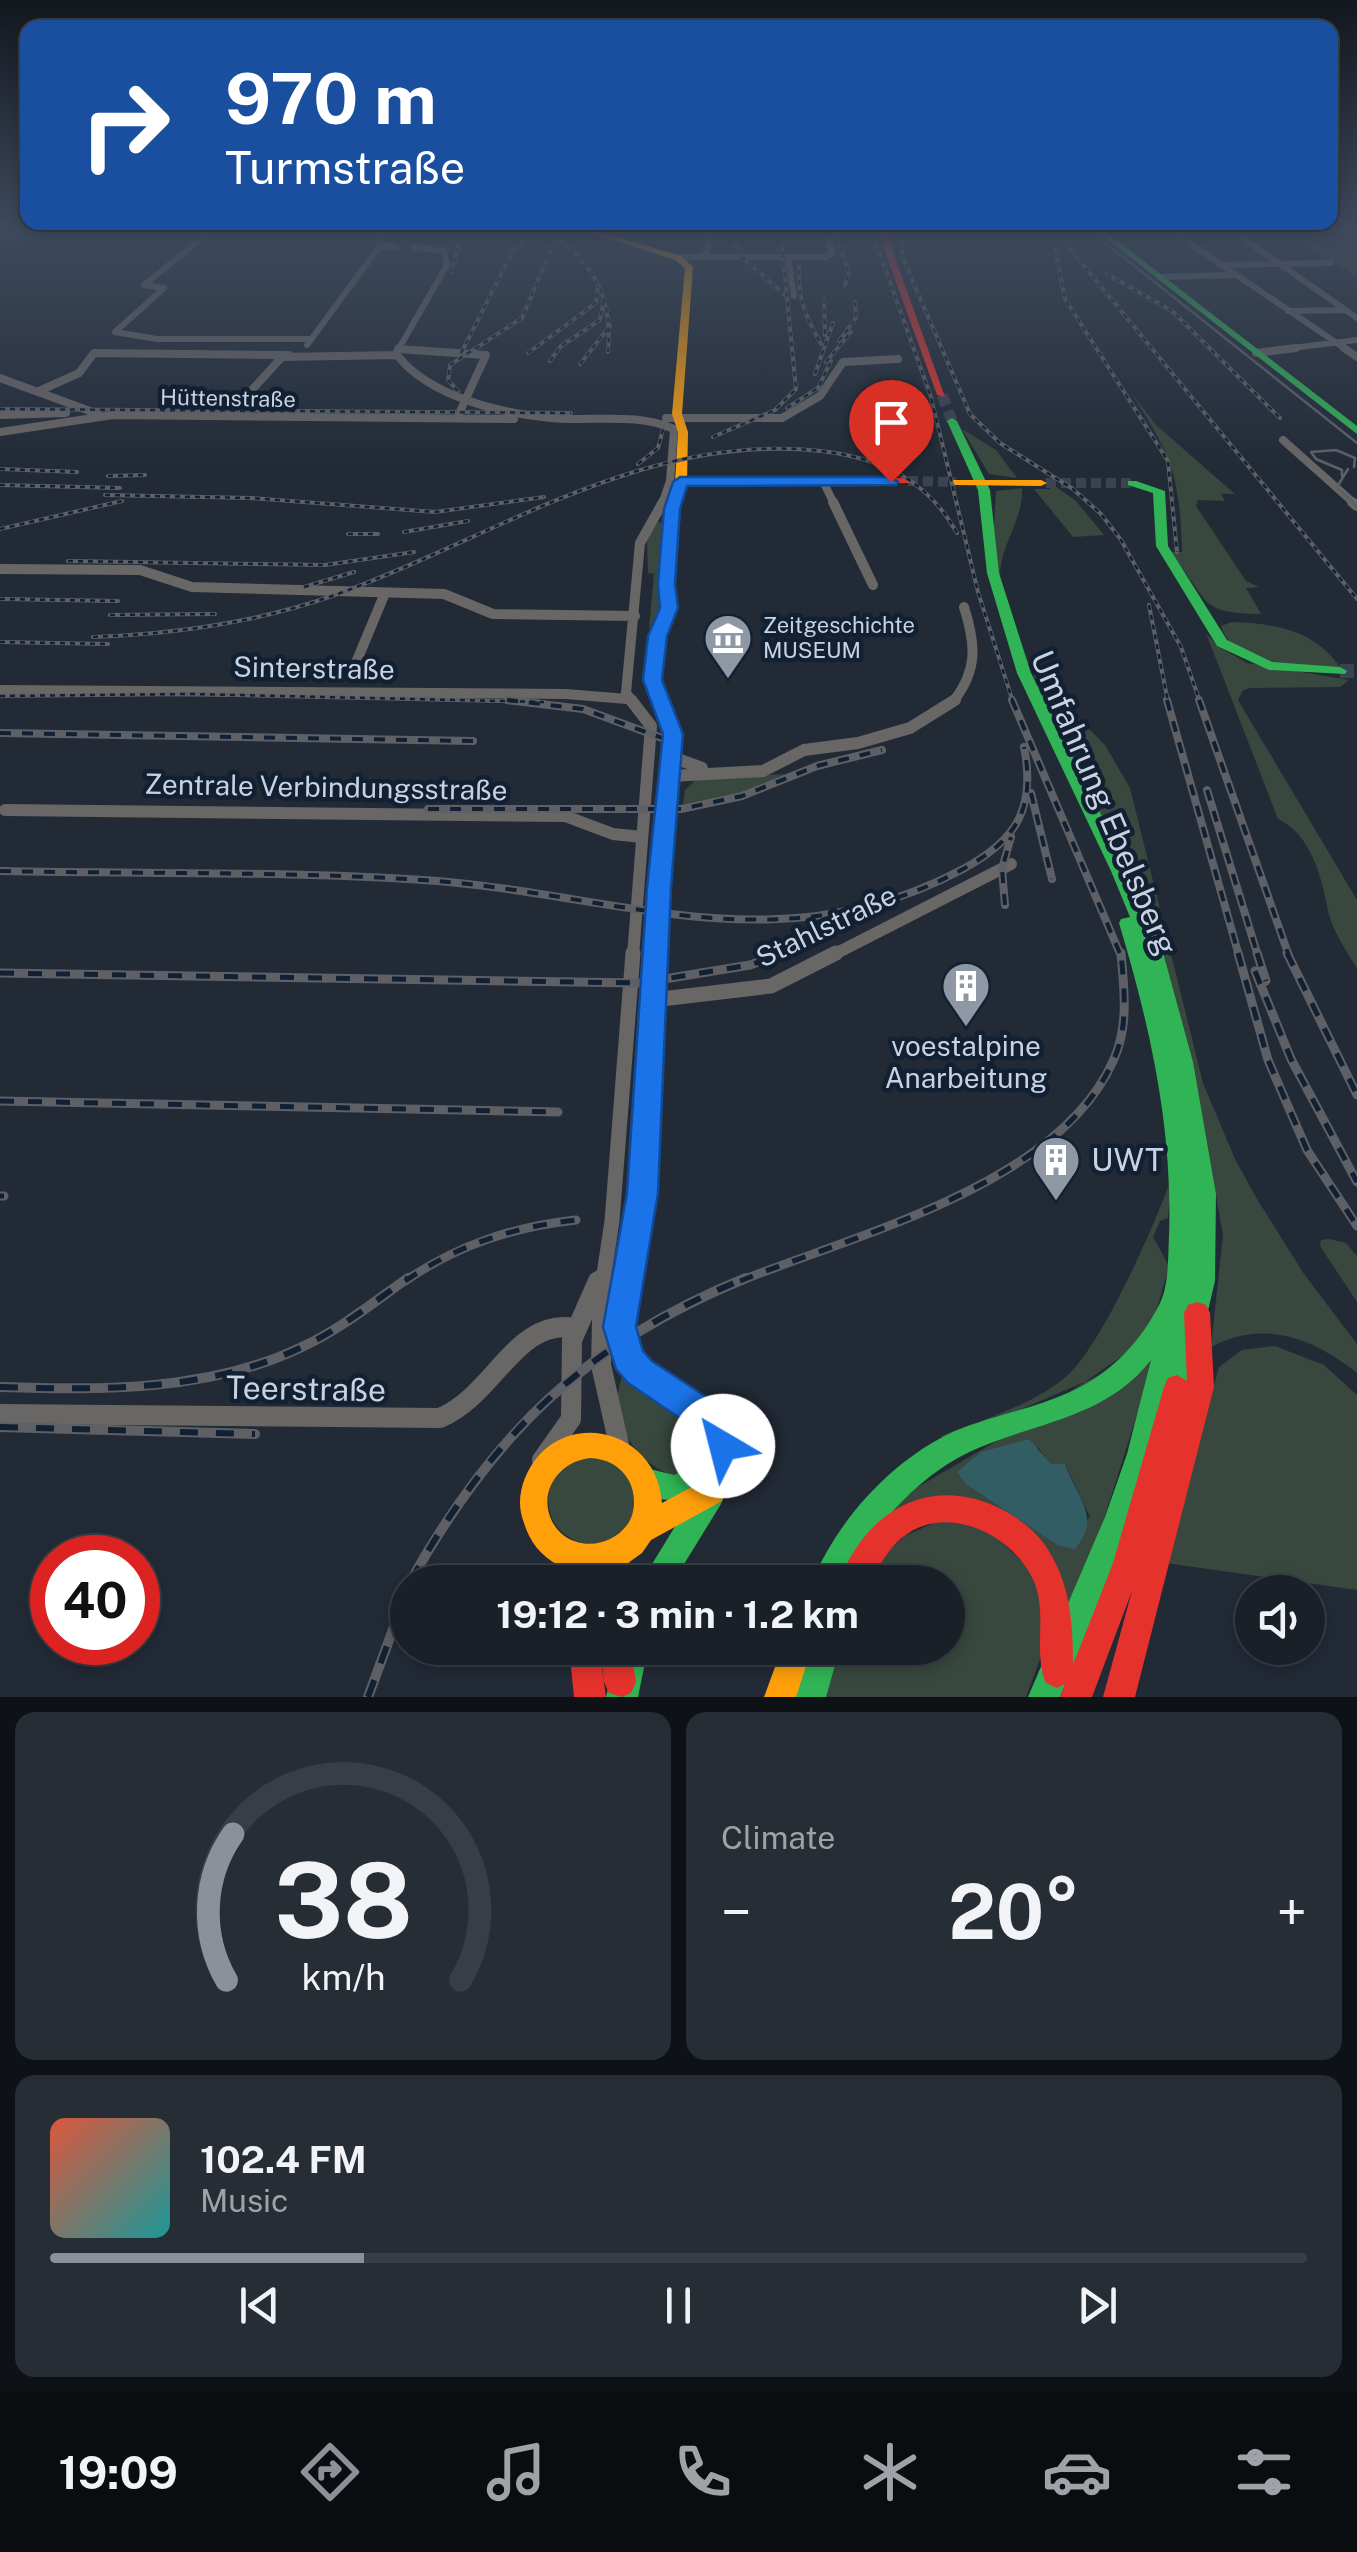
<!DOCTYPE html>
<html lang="en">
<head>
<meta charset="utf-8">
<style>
	:root { --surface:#1a2028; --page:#272d34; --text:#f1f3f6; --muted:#9fa3a8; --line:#383e45; --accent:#8c9099 }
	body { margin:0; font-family:"Public Sans",sans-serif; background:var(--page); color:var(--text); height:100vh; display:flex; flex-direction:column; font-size:38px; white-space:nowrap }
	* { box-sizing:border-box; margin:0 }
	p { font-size:32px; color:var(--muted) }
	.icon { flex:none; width:55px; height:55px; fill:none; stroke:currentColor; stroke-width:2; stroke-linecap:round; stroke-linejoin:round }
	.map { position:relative; height:1697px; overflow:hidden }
	.drawer { display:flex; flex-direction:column; gap:15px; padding:15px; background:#0e1216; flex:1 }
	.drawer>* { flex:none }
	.hud { position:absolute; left:20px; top:20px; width:1318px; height:210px; border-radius:20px; box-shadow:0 5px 15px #0003,0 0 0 2px var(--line); background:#1a4fa0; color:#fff; overflow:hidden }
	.controls { position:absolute; left:1235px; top:1575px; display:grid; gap:20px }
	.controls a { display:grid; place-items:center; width:90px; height:90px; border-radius:50%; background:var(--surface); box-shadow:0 5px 15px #0003,0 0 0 2px var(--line); font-size:50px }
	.speed { position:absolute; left:30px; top:1535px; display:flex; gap:20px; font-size:50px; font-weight:700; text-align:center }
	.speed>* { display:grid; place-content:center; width:130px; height:130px; border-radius:50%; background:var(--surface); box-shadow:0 5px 15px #0003,0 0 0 2px var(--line); line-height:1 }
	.speed .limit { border:15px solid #d22; background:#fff; color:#111 }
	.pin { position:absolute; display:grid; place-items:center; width:85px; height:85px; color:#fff; margin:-102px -42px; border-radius:50% 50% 50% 0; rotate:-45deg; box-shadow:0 0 10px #0007 }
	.pin .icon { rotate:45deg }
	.me { position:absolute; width:110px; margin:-55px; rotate:323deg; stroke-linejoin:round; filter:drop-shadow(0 0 8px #0008) }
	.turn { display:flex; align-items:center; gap:35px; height:210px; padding:0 40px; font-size:45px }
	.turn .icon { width:130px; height:130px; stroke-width:2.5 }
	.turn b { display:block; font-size:70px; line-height:85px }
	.big { font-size:75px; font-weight:700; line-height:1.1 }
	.drawer .tile { flex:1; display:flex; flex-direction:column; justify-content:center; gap:15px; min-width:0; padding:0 35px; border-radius:20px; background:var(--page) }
	.drawer .dial { align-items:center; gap:0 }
	.dial svg { height:260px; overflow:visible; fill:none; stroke:var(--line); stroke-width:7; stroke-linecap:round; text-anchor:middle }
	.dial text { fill:var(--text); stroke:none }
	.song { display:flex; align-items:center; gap:30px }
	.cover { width:120px; height:120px; border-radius:15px; background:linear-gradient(135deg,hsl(10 70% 55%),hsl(180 70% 35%)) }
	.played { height:10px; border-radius:5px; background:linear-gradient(90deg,var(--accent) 25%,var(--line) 25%) }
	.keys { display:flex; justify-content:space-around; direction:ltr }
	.heat { display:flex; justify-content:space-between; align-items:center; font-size:55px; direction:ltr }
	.drawer .tiles { flex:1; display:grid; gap:15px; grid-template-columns:1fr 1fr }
	.tile:last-child { grid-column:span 2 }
	.trip { position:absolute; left:390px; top:1565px; width:575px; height:100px; border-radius:50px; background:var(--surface); box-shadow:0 5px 15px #0003,0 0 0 2px var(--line); font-weight:700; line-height:100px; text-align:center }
	.tabs { display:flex; height:160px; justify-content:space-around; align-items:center; background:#0a0d10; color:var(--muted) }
	.tabs .icon { width:70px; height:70px }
	.tabs .active { color:var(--accent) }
	.tabs b { font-size:45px; color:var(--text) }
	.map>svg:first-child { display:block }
	.green { fill:#38483e; fill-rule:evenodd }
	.water { fill:#335d64 }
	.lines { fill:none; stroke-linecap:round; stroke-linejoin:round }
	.secondary-tunnel-far1 { stroke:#3b4350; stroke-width:10; stroke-dasharray:10 5; stroke-linecap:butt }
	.secondary-tunnel { stroke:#3b4350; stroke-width:14; stroke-dasharray:14 6; stroke-linecap:butt }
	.primary-tunnel { stroke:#3b4350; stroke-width:11; stroke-dasharray:11 6; stroke-linecap:butt }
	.street-far5 { stroke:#696666; stroke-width:6 }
	.street-far4 { stroke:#696666; stroke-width:8 }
	.street-far3 { stroke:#696666; stroke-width:10 }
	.street-far2 { stroke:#696666; stroke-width:12 }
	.street-far1 { stroke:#696666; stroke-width:15 }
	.street { stroke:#696666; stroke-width:20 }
	.fast { fill:#30b455; fill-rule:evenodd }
	.slow { fill:#ff9f0a; fill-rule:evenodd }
	.jam { fill:#e5322d; fill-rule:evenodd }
	.tram { stroke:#5e6065; stroke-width:2.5 }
	.rail-far3-casing { stroke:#5e6065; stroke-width:4 }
	.rail-far2-casing { stroke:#5e6065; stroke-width:8 }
	.rail-far1-casing { stroke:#5e6065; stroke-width:9 }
	.rail-casing { stroke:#5e6065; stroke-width:10 }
	.rail-far3 { stroke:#112033; stroke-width:2.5; stroke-dasharray:5; stroke-linecap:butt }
	.rail-far2 { stroke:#112033; stroke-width:4; stroke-dasharray:11; stroke-linecap:butt }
	.rail-far1 { stroke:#112033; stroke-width:5; stroke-dasharray:14; stroke-linecap:butt }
	.rail { stroke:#112033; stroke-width:6; stroke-dasharray:18; stroke-linecap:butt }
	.route { fill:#1a73e8; stroke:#114b97; stroke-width:2.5 }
	.labels { text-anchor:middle; stroke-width:9; stroke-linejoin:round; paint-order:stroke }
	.far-street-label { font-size:22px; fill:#c8d2e0; stroke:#112033 }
	.far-poi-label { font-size:22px; fill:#c8d2e0; stroke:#112033; text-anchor:start }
	.street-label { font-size:28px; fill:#c8d2e0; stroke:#112033 }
	.poi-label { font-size:28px; fill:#c8d2e0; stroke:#112033 }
	.near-street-label { font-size:32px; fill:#c8d2e0; stroke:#112033 }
	.near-poi-label { font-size:32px; fill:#c8d2e0; stroke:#112033; text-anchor:start }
</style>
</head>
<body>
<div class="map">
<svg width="1357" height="1697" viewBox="0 0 1357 1697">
	<rect width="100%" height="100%" fill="#222a36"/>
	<path class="green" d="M1275,229H1357V276Z
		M1131,393L1156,425L1235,494H1221L1225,501L1198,500L1196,506L1246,581L1259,587L1246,588L1261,614C1197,613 1211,602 1174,558L1172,552H1182C1180,477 1172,455 1131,393Z
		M962,429L996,450L1017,478L989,474Z
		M1044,478L1076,501L1104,535L1073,537L1034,489H1050Z
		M1022,488C1024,520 999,546 1000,578L993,545L996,491Z
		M658,522L667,523L665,606L649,629L654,574L648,573L647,538Z
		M1232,622C1274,623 1314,630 1340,667C1303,666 1235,670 1221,626Z
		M1206,633L1217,646L1247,663L1349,680L1340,687L1250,688L1243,690L1238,700L1357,900V968C1347,953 1332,929 1328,911C1322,878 1311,834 1278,819Z
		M1026,657L1043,683L1105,745L1130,788L1203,1083L1235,1159L1257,1199L1304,1274L1357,1344V1373C1313,1338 1264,1319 1211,1347L1223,1235L1193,1066Z
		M786,774L742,792L683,804L685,790L696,780Z
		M1171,1179L1168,1218L1160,1221L1153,1237L1169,1266L1153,1323L1114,1369L946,1442L941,1436C982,1420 1033,1405 1067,1376C1101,1346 1156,1223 1171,1179Z
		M1329,1239L1346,1243L1357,1256V1302L1320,1246L1321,1240Z
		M1165,1327L1074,1613L1063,1594L977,1504L859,1556L844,1582H835L894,1501L1007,1435ZM1037,1446L1051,1465L1065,1464L1090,1517L1059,1546L1044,1532Z
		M1275,1346L1324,1365L1357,1395V1590L1165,1563L1219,1367L1242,1350Z
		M624,1372L700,1431L705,1441L701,1464L681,1479C634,1464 604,1418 624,1372Z
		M548 1500a44 44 0 1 1 88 0a44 44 0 1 1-88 0Z
		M921,1521L982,1523L1039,1578L1043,1651L1026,1697H818L835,1648H948V1582H864L871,1567Z"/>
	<path class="water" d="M1029,1439L1051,1464H1065C1077,1498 1102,1517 1075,1549L1059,1546L966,1484L957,1472L981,1452Z"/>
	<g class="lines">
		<path class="secondary-tunnel-far1" d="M908,481L956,482
			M1046,483H1132"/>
		<path class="secondary-tunnel" d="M1340,671H1357"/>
		<path class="primary-tunnel" d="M942,395L952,421"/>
		<path class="street-far5" d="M213,229L144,285L164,288L115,332L157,339H310
			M384,229L378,243L396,247
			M1026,229L1032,232
			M1070,229L1100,232
			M1169,229L1347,350
			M1230,229L1357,318
			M211,232L312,233L316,229
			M677,257H826L832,253L828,239L836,235L833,229
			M788,257L794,296
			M701,258L708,251L709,229
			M1220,265L1331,263
			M1159,277L1235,275
			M1288,311L1345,310
			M307,345L376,251L386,246
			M398,349L419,350
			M398,350L447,265L444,251L413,247
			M1276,350L1357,340"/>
		<path class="street-far4" d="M1344,348L1357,357
			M398,349L486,355L457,418
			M397,352L399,348
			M1256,353L1296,348
			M397,355C430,397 500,413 551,418C592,422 636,412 674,429L670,481L662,504
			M0,378L98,414
			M39,391L79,373L94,353L289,355
			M0,415L66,413
			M228,416L282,357L397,355
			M666,418H782L820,396L843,362L898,359
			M0,432L113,415L514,419
			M1283,440L1355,504
			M824,483L834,504"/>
		<path class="street-far3" d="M833,502L873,585
			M1352,502L1357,506
			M0,569L140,570L192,587L444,594L493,614L635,616
			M355,665L385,593
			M0,690L566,694L627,699
			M633,702L626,693L640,543L663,502
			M953,702C978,670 976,645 964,607"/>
		<path class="street-far2" d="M631,700L651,726L633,956
			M672,749L680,760L702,768
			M671,776L763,771L804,750L858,743L910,728L955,700
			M5,810L565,816L613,834L642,837
			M831,956L1011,864"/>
		<path class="street-far1" d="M653,1000L771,986L836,953
			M603,1281L612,1221L633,953"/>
		<path class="street" d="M603,1278L601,1365L620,1449
			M0,1414L440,1418C496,1394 515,1318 575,1328
			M542,1460L571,1419L572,1340L598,1281"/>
		<path class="fast" d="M1094,229H1102L1357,426V434Z
			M952,418L957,421L990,490L999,573L1031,673L1129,871L1162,949L1193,1062L1216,1194L1215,1281L1190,1387L1186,1396L1177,1399L1170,1396L1134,1517L1060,1697H1028L1105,1517L1127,1454L1151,1360C1107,1417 1038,1422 976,1449C917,1475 874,1527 843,1582H812C838,1519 893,1459 955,1431C993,1415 1033,1409 1070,1392C1110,1374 1141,1342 1160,1303C1169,1285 1168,1256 1169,1236C1173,1128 1150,1026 1119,923L1121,919L1130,917L1111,871L1017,673L987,573L978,490L947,421Z
			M1128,481H1136L1165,491L1168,546L1227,640L1272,662L1340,667L1347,671L1345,674L1269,670L1217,646L1156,546L1153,493L1128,485Z
			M668,715L673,717L681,733L668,888L655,1193L633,1327L640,1353L649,1364L726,1417L733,1440L729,1449L719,1453L709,1449L704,1433L631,1380L619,1367L607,1327L631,1193L650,888L665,733L660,720Z
			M720,1454L730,1458L734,1467L730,1476L717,1483L721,1484L725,1494L721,1504L673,1582H641L695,1494C674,1504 658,1500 636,1492L632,1482L636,1472L646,1468L674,1475Z
			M617,1536L627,1541L632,1551L625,1582H595L607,1541Z
			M618,1648H648L638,1697H606Z
			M810,1648H840L826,1697H794Z"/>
		<path class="slow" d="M579,229H590L681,256L693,267L682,414L688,432L687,482L678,509L673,586L676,608L663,640L660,681L676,720L668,725L660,720L646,681L649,640L662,608L659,586L666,509L675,482L678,432L672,414L685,268L675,260Z
			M952,480H1041L1047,483L1041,486L956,485L952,484Z
			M719,1427L729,1431L737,1457L722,1501L651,1540L642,1553L628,1563L608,1571L590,1574L592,1582H562L558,1565C540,1555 530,1542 524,1523C518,1508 519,1493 525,1478C555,1405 657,1425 662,1503L701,1482L709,1457L705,1440L709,1431ZM591,1458C607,1459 621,1466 629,1481C636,1494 636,1513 627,1525C608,1551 565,1551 551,1519C538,1489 562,1460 591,1458Z
			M782,1648H812L796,1697H764Z"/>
		<path class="jam" d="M881,229H889L893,252L945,397L937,395L885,252Z
			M908,478L914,481L912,483L681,485L675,482L681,479Z
			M1197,1302L1206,1305L1210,1313L1214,1387L1135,1697H1103L1132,1591L1092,1697H1060L1065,1684L1057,1688L1046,1683C1033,1653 1047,1616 1035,1584C1017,1538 952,1503 907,1534C890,1545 880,1565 870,1582H839C866,1509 933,1472 1005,1511C1023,1521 1040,1535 1050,1553C1071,1588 1073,1626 1073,1665L1113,1563L1164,1387L1168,1378L1177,1375L1187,1381L1184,1313L1188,1305Z
			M569,1648H599L606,1697H574Z
			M600,1648H630L636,1682L631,1693L622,1697L609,1693L604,1682Z"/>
		<path class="tram" d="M1088,229L1357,443
			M1348,469L1337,487L1357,507
			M1342,476V470L1316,459L1311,452L1336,450L1355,458L1354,467"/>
		<g class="rail-far3-casing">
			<path id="rail-far3" d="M735,229L737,253L786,296
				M871,229L931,397L978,592L1013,702
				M913,229L902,242V256L970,414L1000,443L1073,489L1101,514L1121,540L1181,647L1200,702
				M1054,229L1357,599
				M1052,233L1065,299L1168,461L1177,552
				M555,236C596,268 613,299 608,352
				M837,238L849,274L845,285
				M800,260C796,294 804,314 821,344
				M451,272L460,240
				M1107,274L1172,311L1280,418
				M824,299L825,335
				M839,341L856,318L855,302
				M461,353L515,247L543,231
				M528,353L596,303L598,286
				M550,361L561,346L600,320L604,299
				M826,362L851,332
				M580,364L610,326
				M815,374L833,323
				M458,391L448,380L450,365L522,318L560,229
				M787,408L818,388L831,361
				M0,409L571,413
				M713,437L775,410L796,389L782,246
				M638,464L658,448L663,429
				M0,469L77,472
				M108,476L145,475
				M0,485L120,488
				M105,495L251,498L435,512L544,497
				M0,529L122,501
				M404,532L468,521
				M348,534H378
				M68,561L325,565L414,552
				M304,587L354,572
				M0,599L118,601
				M1149,605L1168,702
				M110,615L215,614
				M93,637C174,634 255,623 332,596C493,539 643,431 821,451C880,458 927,479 957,533
				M0,642L108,644
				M0,696L191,694L544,702"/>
		</g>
		<g class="rail-far2-casing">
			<path id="rail-far2" d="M507,700L583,709L673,742
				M1012,700L1121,956
				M1167,700L1239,956
				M1199,700L1289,956
				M0,733L473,741
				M1207,790L1258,956
				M1031,793L1052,879
				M428,809H681L742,796L817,766L882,750
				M0,871C141,874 282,871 423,880C614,892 777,969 963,869C1017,840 1036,808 1024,747
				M1005,905L1002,869L1011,837
				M776,956L874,912"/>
		</g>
		<g class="rail-far1-casing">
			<path id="rail-far1" d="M1238,953L1268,1060L1307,1150L1357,1226
				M1257,953L1266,981
				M1287,953L1357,1095
				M1255,971L1291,1059L1357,1182
				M0,973L640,983L750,965L783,953
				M0,1101L558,1112
				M0,1196H4
				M405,1281C458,1245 512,1227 576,1220
				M740,1281C857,1234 1060,1185 1114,1059C1129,1025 1124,988 1121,953"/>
		</g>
		<g class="rail-casing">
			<path id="rail" d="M0,1387C102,1390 210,1392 304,1346C342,1328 374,1302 408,1278
				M0,1427L255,1434
				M410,1582C494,1432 586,1343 746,1278
				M368,1697L408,1589"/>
		</g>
		<use href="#rail-far3" class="rail-far3"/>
		<use href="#rail-far2" class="rail-far2"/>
		<use href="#rail-far1" class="rail-far1"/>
		<use href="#rail" class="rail"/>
	</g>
	<linearGradient id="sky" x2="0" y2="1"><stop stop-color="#13171e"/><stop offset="0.49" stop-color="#3e4a5d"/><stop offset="1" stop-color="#3e4a5d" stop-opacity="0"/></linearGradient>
	<rect width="1357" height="467" fill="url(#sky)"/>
	<path class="route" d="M891,477L898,482L896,485L687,486L680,509L675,584L678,608L667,636L662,680L683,734L671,888L658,1193L636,1327L643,1351L652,1361L720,1406L741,1446L736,1458L723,1463L710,1458L696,1429L628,1383L616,1369L603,1327L627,1193L647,888L663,734L643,680L648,636L660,608L658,584L664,509L673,482L680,477Z"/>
	<defs>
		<g id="museum-pin" transform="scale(2.5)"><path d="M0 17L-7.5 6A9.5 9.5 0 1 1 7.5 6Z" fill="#8e97a4" stroke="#112033"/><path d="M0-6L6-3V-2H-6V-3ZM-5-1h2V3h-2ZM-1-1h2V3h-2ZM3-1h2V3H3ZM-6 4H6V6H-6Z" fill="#fff"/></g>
		<g id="building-pin" transform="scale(2.5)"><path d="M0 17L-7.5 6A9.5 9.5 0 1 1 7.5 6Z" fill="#8e97a4" stroke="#112033"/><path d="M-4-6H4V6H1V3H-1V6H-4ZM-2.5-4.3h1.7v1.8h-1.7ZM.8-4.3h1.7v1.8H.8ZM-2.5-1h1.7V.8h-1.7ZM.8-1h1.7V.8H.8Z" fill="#fff"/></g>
	</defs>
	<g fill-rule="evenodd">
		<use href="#museum-pin" x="728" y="638"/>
		<use href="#building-pin" x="966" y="986"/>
		<use href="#building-pin" x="1056" y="1160"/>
	</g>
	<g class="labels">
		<g class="far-street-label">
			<text transform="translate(228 398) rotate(1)" y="8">Hüttenstraße</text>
		</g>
		<g class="far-poi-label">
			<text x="763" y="633">Zeitgeschichte<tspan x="763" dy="25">MUSEUM</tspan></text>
		</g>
		<g class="street-label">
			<text transform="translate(314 668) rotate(1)" y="10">Sinterstraße</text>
			<text transform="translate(326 787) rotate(1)" y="10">Zentrale Verbindungsstraße</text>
			<text transform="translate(826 926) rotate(-26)" y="10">Stahlstraße</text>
		</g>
		<g class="poi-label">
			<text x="966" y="1056">voestalpine<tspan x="966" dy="32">Anarbeitung</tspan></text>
		</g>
		<g class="near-street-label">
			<text transform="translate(1104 803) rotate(67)" y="11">Umfahrung Ebelsberg</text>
			<text transform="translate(306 1389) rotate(1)" y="11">Teerstraße</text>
		</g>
		<g class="near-poi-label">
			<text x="1091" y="1171">UWT</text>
		</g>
	</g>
</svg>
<div class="controls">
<a><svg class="icon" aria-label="sound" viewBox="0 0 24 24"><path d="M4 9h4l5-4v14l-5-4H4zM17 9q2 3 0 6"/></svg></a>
</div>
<div class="speed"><div class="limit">40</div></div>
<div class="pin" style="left:891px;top:482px;background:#d93025"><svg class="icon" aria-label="arrive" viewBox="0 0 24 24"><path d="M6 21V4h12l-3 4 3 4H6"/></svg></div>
<svg class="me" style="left:723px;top:1446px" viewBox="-20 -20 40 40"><circle r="19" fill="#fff"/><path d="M0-13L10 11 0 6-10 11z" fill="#1a73e8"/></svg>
<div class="trip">19:12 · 3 min · 1.2 km</div>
<div class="hud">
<div class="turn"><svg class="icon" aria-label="right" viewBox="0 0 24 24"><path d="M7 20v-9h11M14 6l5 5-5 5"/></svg><div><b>970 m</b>Turmstraße</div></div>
</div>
</div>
<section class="drawer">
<div class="tiles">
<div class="tile dial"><svg viewBox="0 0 100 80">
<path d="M14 69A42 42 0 1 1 86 69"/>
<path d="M14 69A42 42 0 0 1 16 24" stroke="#8c9099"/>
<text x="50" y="56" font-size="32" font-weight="700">38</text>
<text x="50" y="72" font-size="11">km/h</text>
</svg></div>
<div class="tile"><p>Climate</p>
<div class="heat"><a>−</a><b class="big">20°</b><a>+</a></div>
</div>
<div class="tile">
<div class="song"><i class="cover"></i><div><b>102.4 FM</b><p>Music</p></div></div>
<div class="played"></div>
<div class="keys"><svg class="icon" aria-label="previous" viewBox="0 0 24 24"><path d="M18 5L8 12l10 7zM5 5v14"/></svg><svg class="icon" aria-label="pause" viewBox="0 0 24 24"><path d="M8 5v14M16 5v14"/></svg><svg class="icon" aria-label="next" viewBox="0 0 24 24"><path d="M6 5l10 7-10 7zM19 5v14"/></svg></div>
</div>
</div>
</section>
<nav class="tabs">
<b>19:09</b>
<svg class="icon active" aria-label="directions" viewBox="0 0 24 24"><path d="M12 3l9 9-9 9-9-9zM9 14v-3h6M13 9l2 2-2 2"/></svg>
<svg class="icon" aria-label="music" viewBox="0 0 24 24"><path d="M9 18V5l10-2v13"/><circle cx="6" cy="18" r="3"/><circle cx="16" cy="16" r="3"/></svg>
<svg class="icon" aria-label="phone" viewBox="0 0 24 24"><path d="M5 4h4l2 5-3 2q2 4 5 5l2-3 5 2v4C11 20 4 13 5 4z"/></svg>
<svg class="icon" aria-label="climate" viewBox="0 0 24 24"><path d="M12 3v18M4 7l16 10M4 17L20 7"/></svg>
<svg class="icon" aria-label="car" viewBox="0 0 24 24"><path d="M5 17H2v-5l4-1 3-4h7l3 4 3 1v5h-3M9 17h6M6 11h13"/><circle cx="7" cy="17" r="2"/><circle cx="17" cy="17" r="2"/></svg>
<svg class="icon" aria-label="filters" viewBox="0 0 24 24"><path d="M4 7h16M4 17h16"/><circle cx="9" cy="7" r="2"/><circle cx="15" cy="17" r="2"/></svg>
</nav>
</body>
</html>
